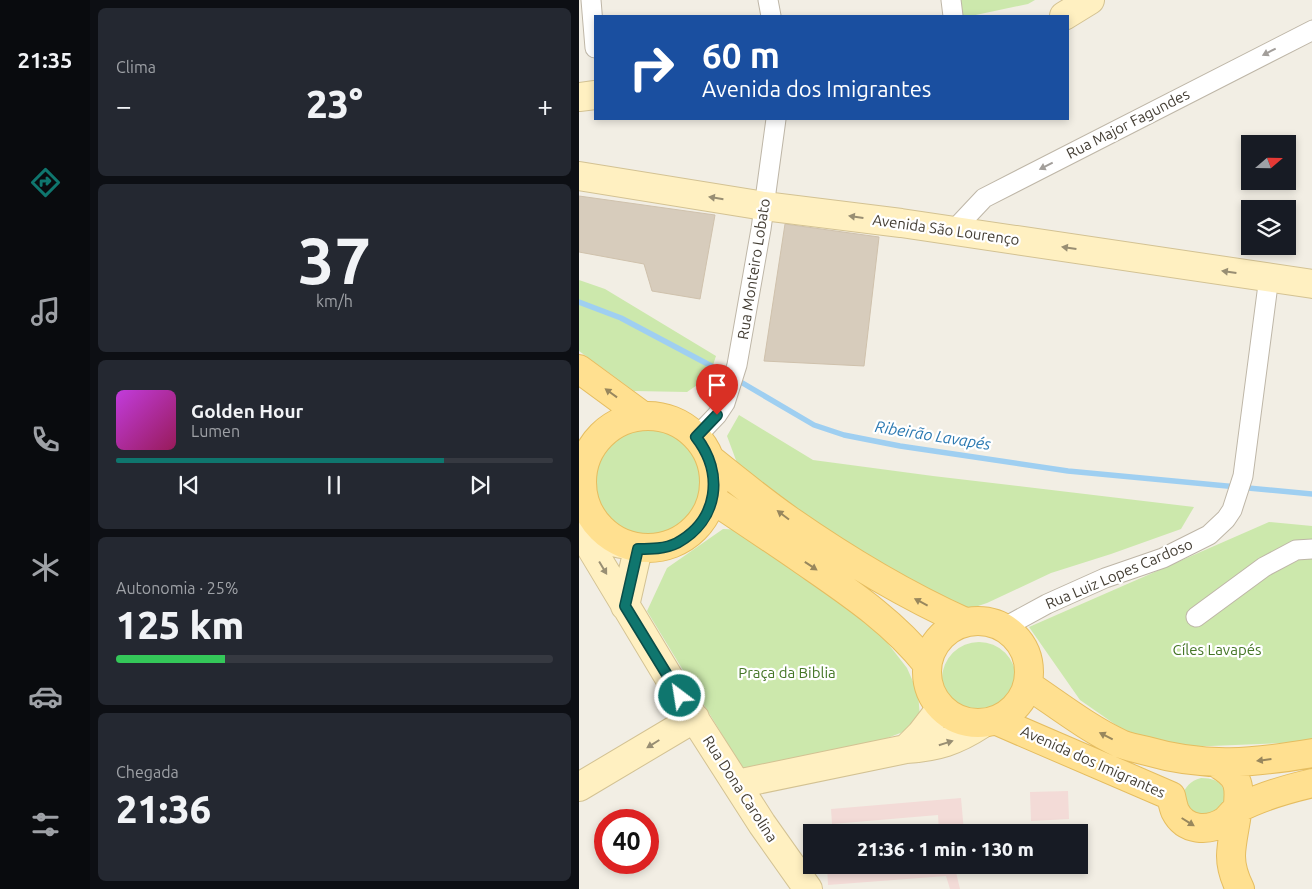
<!DOCTYPE html>
<html lang="pt">
<head>
<meta charset="utf-8">
<style>
	:root { --surface:#171b24; --page:#242831; --text:#f1f3f6; --muted:#9ea1a6; --line:#363941; --accent:#0f766e }
	body { margin:0; font-family:Ubuntu,sans-serif; background:var(--page); color:var(--text); height:100vh; display:flex; flex-direction:column; font-size:19px; white-space:nowrap }
	* { box-sizing:border-box; margin:0 }
	p { font-size:16px; color:var(--muted) }
	.icon { flex:none; width:28px; height:28px; fill:none; stroke:currentColor; stroke-width:2; stroke-linecap:round; stroke-linejoin:round }
	.map { position:relative; flex:1; overflow:hidden }
	.panel { display:flex; flex-direction:column; gap:8px; padding:8px; background:#0d0f14; width:489px }
	.panel>* { flex:none }
	.guide { position:absolute; left:15px; top:15px; width:475px; height:105px; border-radius:0px; box-shadow:0 2px 8px #0003; background:#1a4fa0; color:#fff; overflow:hidden }
	.needle { width:32px; rotate:70deg }
	.buttons { position:absolute; left:662px; top:135px; display:grid; gap:10px }
	.buttons a { display:grid; place-items:center; width:55px; height:55px; border-radius:0px; background:var(--surface); box-shadow:0 2px 8px #0003; font-size:25px }
	.speed { position:absolute; left:15px; top:809px; display:flex; gap:10px; font-size:25px; font-weight:700; text-align:center }
	.speed>* { display:grid; place-content:center; width:65px; height:65px; border-radius:50%; background:var(--surface); box-shadow:0 2px 8px #0003; line-height:1 }
	.speed .limit { border:8px solid #d22; background:#fff; color:#111 }
	.pin { position:absolute; display:grid; place-items:center; width:42px; height:42px; color:#fff; margin:-51px -21px; border-radius:50% 50% 50% 0; rotate:-45deg; box-shadow:0 0 5px #0007 }
	.pin .icon { rotate:45deg }
	.me { position:absolute; width:55px; margin:-28px; rotate:329deg; stroke-linejoin:round; filter:drop-shadow(0 0 4px #0008) }
	.turn { display:flex; align-items:center; gap:18px; height:105px; padding:0 25px; font-size:22px }
	.turn .icon { width:65px; height:65px; stroke-width:2.5 }
	.turn b { display:block; font-size:35px; line-height:42px }
	.big { font-size:38px; font-weight:800; line-height:1.1 }
	.panel .widget { flex:1; display:flex; flex-direction:column; justify-content:center; gap:8px; min-width:0; padding:0 18px; border-radius:8px; background:var(--page) }
	.panel .dial { align-items:center; gap:0 }
	.dial b { font-size:65px; line-height:1 }
	.song { display:flex; align-items:center; gap:15px }
	.cover { width:60px; height:60px; border-radius:8px; background:linear-gradient(135deg,hsl(290 70% 55%),hsl(330 70% 35%)) }
	.played { height:5px; border-radius:2px; background:linear-gradient(90deg,var(--accent) 75%,var(--line) 75%) }
	.keys { display:flex; justify-content:space-around; direction:ltr }
	.heat { display:flex; justify-content:space-between; align-items:center; font-size:28px; direction:ltr }
	.charge { height:8px; border-radius:4px; background:linear-gradient(90deg,#34c759 25%,var(--line) 0) }
	.trip { position:absolute; left:224px; top:824px; width:285px; height:50px; border-radius:0px; background:var(--surface); box-shadow:0 2px 8px #0003; font-weight:800; line-height:50px; text-align:center }
	main { display:flex; flex:1; min-height:0 }
	.menu { display:flex; flex-direction:column; width:90px; justify-content:space-around; align-items:center; background:#090b0e; color:var(--muted) }
	.menu .icon { width:35px; height:35px }
	.menu .on { color:var(--accent) }
	.menu b { font-size:22px; color:var(--text) }
	.map>svg:first-child { display:block }
	.medical { fill:#f3dbd7 }
	.green { fill:#cce8ac }
	.lines { fill:none; stroke-linecap:round; stroke-linejoin:round }
	.stream { stroke:#9fcff1; stroke-width:5.5 }
	.building { fill:#d7ccbc; stroke:#cfc1ac }
	.street-casing { stroke:#beb6a7; stroke-width:21 }
	.secondary-casing { stroke:#d3c293; stroke-width:30 }
	.primary-casing { stroke:#e5bd60; stroke-width:30 }
	.street { stroke:#fff; stroke-width:19 }
	.secondary { stroke:#fff0c1; stroke-width:28 }
	.primary { stroke:#ffe090; stroke-width:28 }
	.oneway { fill:#a29e9a }
	.oneway2 { fill:#988e73 }
	.oneway3 { fill:#98875d }
	.route-casing { stroke:#0a4d48; stroke-width:12 }
	.route { stroke:#0f766e; stroke-width:9 }
	.labels { text-anchor:middle; stroke-width:4.5; stroke-linejoin:round; paint-order:stroke }
	.street-label { font-size:15px; fill:#443e34; stroke:#fff }
	.park-label { font-size:15px; fill:#457627; stroke:#fff }
	.water-label { font-size:16px; font-style:italic; fill:#2c79b1; stroke:#fff }
</style>
</head>
<body>
<main>
<nav class="menu">
<b>21:35</b>
<svg class="icon on" aria-label="directions" viewBox="0 0 24 24"><path d="M12 3l9 9-9 9-9-9zM9 14v-3h6M13 9l2 2-2 2"/></svg>
<svg class="icon" aria-label="music" viewBox="0 0 24 24"><path d="M9 18V5l10-2v13"/><circle cx="6" cy="18" r="3"/><circle cx="16" cy="16" r="3"/></svg>
<svg class="icon" aria-label="phone" viewBox="0 0 24 24"><path d="M5 4h4l2 5-3 2q2 4 5 5l2-3 5 2v4C11 20 4 13 5 4z"/></svg>
<svg class="icon" aria-label="climate" viewBox="0 0 24 24"><path d="M12 3v18M4 7l16 10M4 17L20 7"/></svg>
<svg class="icon" aria-label="car" viewBox="0 0 24 24"><path d="M5 17H2v-5l4-1 3-4h7l3 4 3 1v5h-3M9 17h6M6 11h13"/><circle cx="7" cy="17" r="2"/><circle cx="17" cy="17" r="2"/></svg>
<svg class="icon" aria-label="filters" viewBox="0 0 24 24"><path d="M4 7h16M4 17h16"/><circle cx="9" cy="7" r="2"/><circle cx="15" cy="17" r="2"/></svg>
</nav>
<section class="panel">
<div class="widget"><p>Clima</p>
<div class="heat"><a>−</a><b class="big">23°</b><a>+</a></div>
</div>
<div class="widget dial"><b>37</b><p>km/h</p></div>
<div class="widget">
<div class="song"><i class="cover"></i><div><b>Golden Hour</b><p>Lumen</p></div></div>
<div class="played"></div>
<div class="keys"><svg class="icon" aria-label="previous" viewBox="0 0 24 24"><path d="M18 5L8 12l10 7zM5 5v14"/></svg><svg class="icon" aria-label="pause" viewBox="0 0 24 24"><path d="M8 5v14M16 5v14"/></svg><svg class="icon" aria-label="next" viewBox="0 0 24 24"><path d="M6 5l10 7-10 7zM19 5v14"/></svg></div>
</div>
<div class="widget"><p>Autonomia · 25%</p><b class="big">125 km</b><div class="charge"></div></div>
<div class="widget"><p>Chegada</p><b class="big">21:36</b></div>
</section>
<div class="map">
<svg width="734" height="889" viewBox="0 0 734 889">
	<rect width="100%" height="100%" fill="#f2eee4"/>
	<path class="medical" d="M489,791L490,819L452,821L451,792Z
		M382,798L385,832H360L359,815L253,824L252,809Z
		M503,824L506,857L500,858V832H442L441,829Z
		M248,865H387L388,868H376L381,889H371L367,876L249,885Z"/>
	<path class="green" d="M380,0H456L449,4L392,16H381Z
		M0,280L26,289L137,356L130,377L108,392L55,391L0,351Z
		M160,415L234,460L354,476L615,507L602,529L532,554L472,573L408,603L387,610L321,590L161,471L148,436Z
		M13 482a56 56 0 1 1 112 0a56 56 0 1 1-112 0Z
		M690,522L733,526V740L726,742L607,747L547,732L501,700L450,627Z
		M144,529L165,530L300,632L328,668L339,693L341,717L324,732L277,750L164,769L68,611L88,568Z
		M363 679a37 37 0 1 1 74 0a37 37 0 1 1-74 0Z
		M622,778C644,778 647,789 648,808L616,823L602,798C606,787 611,781 622,778Z"/>
	<g class="lines">
		<path class="stream" d="M0,302L42,318L155,378L235,425L265,435L321,446L489,471L734,494"/>
	</g>
	<path class="building" d="M0,196L136,215L121,299L73,291L65,264L0,252Z
		M206,224L300,237L285,366L185,361Z"/>
	<g class="lines">
		<g class="street-casing">
			<path id="street" d="M12,0L16,48
				M189,0L192,16
				M372,0L374,16
				M374,231L405,198L734,30
				M117,437L138,415L146,403L158,365L182,229L197,119
				M617,617L685,567L717,550L734,549
				M424,628L468,604L526,578L584,558L630,535L647,519L653,510L664,476L690,277"/>
		</g>
		<g class="secondary-casing">
			<path id="secondary" d="M485,16L511,0
				M0,97L16,95
				M0,176L185,206L322,223L734,284
				M0,528L101,696L183,824L229,889
				M0,537L4,535L42,544
				M46,606L59,549
				M327,749L342,734L362,708
				M158,784L327,749C358,747 377,741 403,724
				M0,787L116,718"/>
		</g>
		<g class="primary-casing">
			<path id="primary" d="M0,369L64,416
				M3 482a66 66 0 1 1 132 0a66 66 0 1 1-132 0Z
				M131,459C157,480 183,501 210,520C266,559 324,594 386,622
				M133,499C163,519 193,539 222,559C268,591 313,620 348,664
				M348 672a51 51 0 1 1 102 0a51 51 0 1 1-102 0Z
				M449,685C479,705 508,728 542,744C550,747 559,749 568,751C626,768 675,763 734,753
				M418,721L592,796C593,800 594,806 596,811C606,831 629,832 646,821C651,817 654,811 660,808C683,796 708,789 734,783
				M639,764C647,769 655,774 658,783C664,801 652,835 652,856C652,867 656,879 661,889"/>
		</g>
		<use href="#street" class="street"/>
		<use href="#secondary" class="secondary"/>
		<use href="#primary" class="primary"/>
	</g>
	<defs><path id="oneway-solid" d="M-6-.8H1V-3.2L6.5 0L1 3.2V.8H-6Z" transform="scale(1.25)"/></defs>
	<g class="oneway">
		<use href="#oneway-solid" transform="translate(690 52) rotate(153)"/>
		<use href="#oneway-solid" transform="translate(467 166) rotate(153)"/>
	</g>
	<g class="oneway2">
		<use href="#oneway-solid" transform="translate(137 198) rotate(-171)"/>
		<use href="#oneway-solid" transform="translate(277 217) rotate(-172)"/>
		<use href="#oneway-solid" transform="translate(490 248) rotate(-172)"/>
		<use href="#oneway-solid" transform="translate(650 272) rotate(-172)"/>
		<use href="#oneway-solid" transform="translate(24 568) rotate(59)"/>
		<use href="#oneway-solid" transform="translate(367 743) rotate(-17)"/>
		<use href="#oneway-solid" transform="translate(74 744) rotate(148)"/>
	</g>
	<g class="oneway3">
		<use href="#oneway-solid" transform="translate(32 393) rotate(-144)"/>
		<use href="#oneway-solid" transform="translate(204 515) rotate(-143)"/>
		<use href="#oneway-solid" transform="translate(232 566) rotate(34)"/>
		<use href="#oneway-solid" transform="translate(342 602) rotate(-152)"/>
		<use href="#oneway-solid" transform="translate(527 736) rotate(-153)"/>
		<use href="#oneway-solid" transform="translate(685 760) rotate(173)"/>
		<use href="#oneway-solid" transform="translate(609 822) rotate(32)"/>
	</g>
	<g class="lines">
		<g class="route-casing">
			<path id="route" d="M101,696L46,606L59,549C72,549 86,549 98,543C140,520 145,473 117,437L138,415"/>
		</g>
		<use href="#route" class="route"/>
	</g>
	<g class="labels">
		<g class="street-label">
			<text transform="translate(549 124) rotate(-27)" y="5">Rua Major Fagundes</text>
			<text transform="translate(367 230) rotate(8)" y="5">Avenida São Lourenço</text>
			<text transform="translate(175 269) rotate(-81)" y="5">Rua Monteiro Lobato</text>
			<text transform="translate(540 574) rotate(-23)" y="5">Rua Luiz Lopes Cardoso</text>
			<text transform="translate(514 762) rotate(24)" y="5">Avenida dos Imigrantes</text>
			<text transform="translate(161 789) rotate(57)" y="5">Rua Dona Carolina</text>
		</g>
		<g class="park-label">
			<text x="638" y="655">Cíles Lavapés</text>
			<text x="208" y="678">Praça da Biblia</text>
		</g>
		<g class="water-label">
			<text transform="translate(354 435) rotate(9)" y="6">Ribeirão Lavapés</text>
		</g>
	</g>
</svg>
<div class="buttons">
<a><svg class="needle" viewBox="-14 -14 28 28"><path d="M0-13l5 13h-10z" fill="#e53935"/><path d="M0 13l5-13h-10z" fill="#9ea1a6"/></svg></a>
<a><svg class="icon" aria-label="layers" viewBox="0 0 24 24"><path d="M12 4l9 5-9 5-9-5zM3 14l9 5 9-5"/></svg></a>
</div>
<div class="speed"><div class="limit">40</div></div>
<div class="pin" style="left:138px;top:415px;background:#d93025"><svg class="icon" aria-label="arrive" viewBox="0 0 24 24"><path d="M6 21V4h12l-3 4 3 4H6"/></svg></div>
<svg class="me" style="left:101px;top:696px" viewBox="-20 -20 40 40"><circle r="17" fill="#0f766e" stroke="#fff" stroke-width="3"/><path d="M0-11L8 9 0 5-8 9z" fill="#fff"/></svg>
<div class="trip">21:36 · 1 min · 130 m</div>
<div class="guide">
<div class="turn"><svg class="icon" aria-label="right" viewBox="0 0 24 24"><path d="M7 20v-9h11M14 6l5 5-5 5"/></svg><div><b>60 m</b>Avenida dos Imigrantes</div></div>
</div>
</div>
</main>
</body>
</html>
